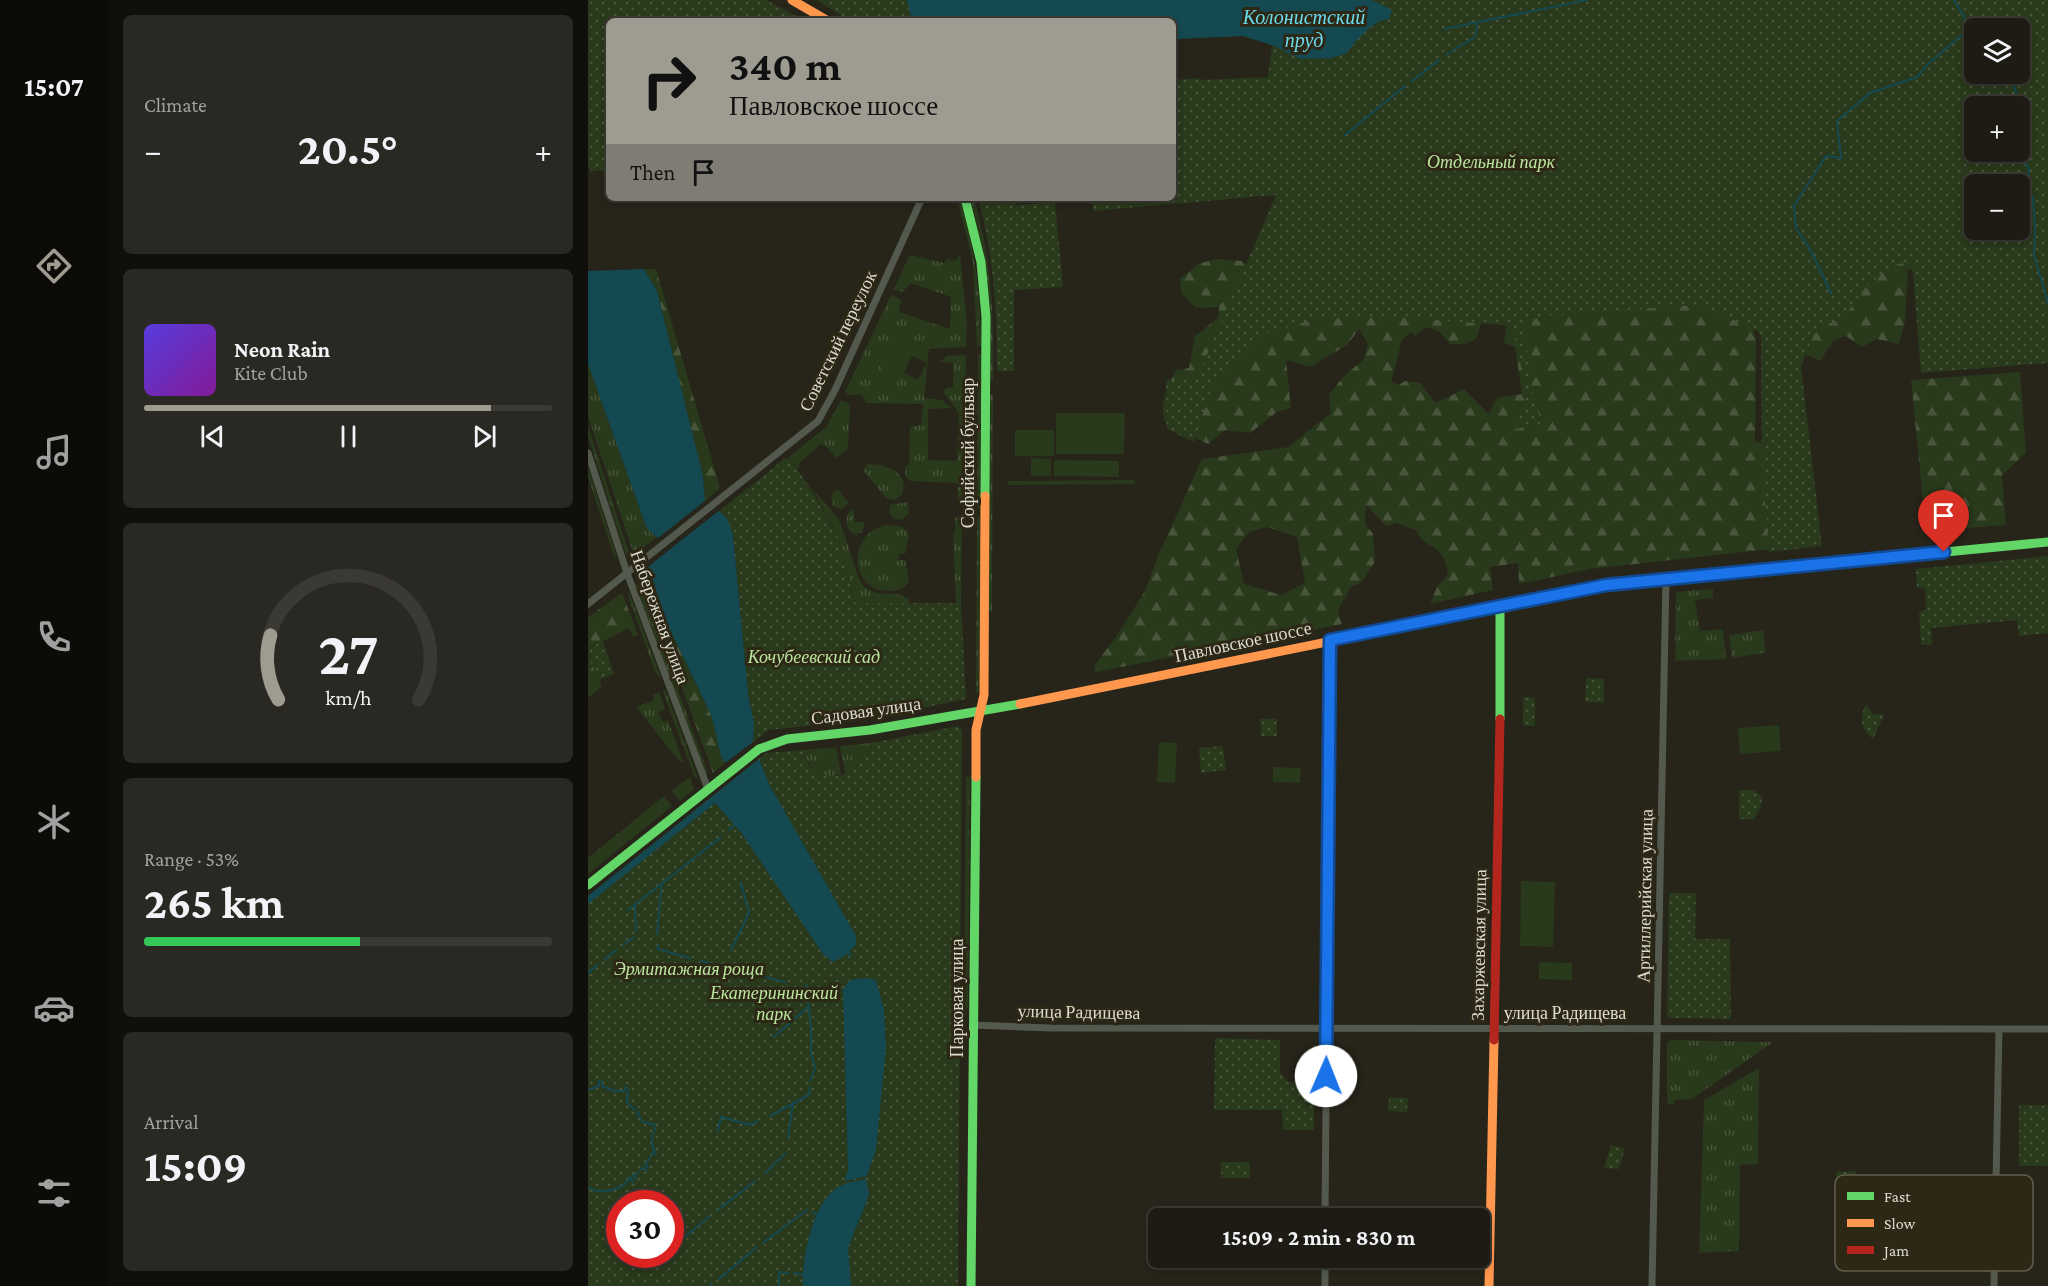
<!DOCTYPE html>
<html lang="en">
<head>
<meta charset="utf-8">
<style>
	:root { --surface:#1d1b14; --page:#2a2822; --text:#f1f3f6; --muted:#a0a1a0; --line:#3b3934; --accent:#9e9c90 }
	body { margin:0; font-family:"Crimson Pro",serif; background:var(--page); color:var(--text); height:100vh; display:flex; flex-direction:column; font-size:22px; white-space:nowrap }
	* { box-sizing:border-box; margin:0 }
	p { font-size:20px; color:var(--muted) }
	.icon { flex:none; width:33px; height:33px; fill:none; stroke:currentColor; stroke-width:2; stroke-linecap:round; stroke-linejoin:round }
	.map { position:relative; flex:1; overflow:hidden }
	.panel { display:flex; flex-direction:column; gap:15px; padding:15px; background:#100f0b; width:480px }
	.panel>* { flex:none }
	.top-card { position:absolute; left:18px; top:18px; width:570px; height:183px; border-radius:9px; box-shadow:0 3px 9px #0003,0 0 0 2px var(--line); background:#9e9c90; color:#111; overflow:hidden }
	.tools { position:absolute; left:1376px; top:18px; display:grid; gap:12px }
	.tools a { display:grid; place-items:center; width:66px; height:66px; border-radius:9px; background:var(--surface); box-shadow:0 3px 9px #0003,0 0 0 2px var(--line); font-size:30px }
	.speed { position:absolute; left:18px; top:1190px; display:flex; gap:12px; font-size:30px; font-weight:700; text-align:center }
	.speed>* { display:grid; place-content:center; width:78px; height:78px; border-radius:50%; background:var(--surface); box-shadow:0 3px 9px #0003,0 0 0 2px var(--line); line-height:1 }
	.speed .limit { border:9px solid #d22; background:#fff; color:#111 }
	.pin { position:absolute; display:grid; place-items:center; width:51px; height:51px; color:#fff; margin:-62px -26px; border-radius:50% 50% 50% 0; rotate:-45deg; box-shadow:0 0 6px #0007 }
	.pin .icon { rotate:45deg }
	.me { position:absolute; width:66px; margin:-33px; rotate:1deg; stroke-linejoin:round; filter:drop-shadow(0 0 4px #0008) }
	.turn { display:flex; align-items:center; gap:21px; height:126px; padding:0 24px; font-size:27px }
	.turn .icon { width:78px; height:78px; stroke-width:2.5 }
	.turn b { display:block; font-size:42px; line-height:51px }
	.then { display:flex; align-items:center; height:57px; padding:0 24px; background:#0003; gap:12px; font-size:22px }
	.big { font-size:45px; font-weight:700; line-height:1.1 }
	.panel .tile { flex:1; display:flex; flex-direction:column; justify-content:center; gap:9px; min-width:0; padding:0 21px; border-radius:9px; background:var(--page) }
	.panel .dial { align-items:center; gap:0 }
	.dial svg { height:156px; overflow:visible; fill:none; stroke:var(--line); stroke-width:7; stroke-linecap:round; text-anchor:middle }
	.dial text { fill:var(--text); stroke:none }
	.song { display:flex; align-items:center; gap:18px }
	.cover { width:72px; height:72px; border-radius:9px; background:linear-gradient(135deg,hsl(250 70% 55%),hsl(290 70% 35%)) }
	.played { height:6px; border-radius:3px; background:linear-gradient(90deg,var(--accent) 85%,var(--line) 85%) }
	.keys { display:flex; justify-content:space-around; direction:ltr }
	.heat { display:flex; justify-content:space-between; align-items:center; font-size:33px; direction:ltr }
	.charge { height:9px; border-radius:4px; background:linear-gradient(90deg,#34c759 53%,var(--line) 0) }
	.trip { position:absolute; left:560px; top:1208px; width:342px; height:60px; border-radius:9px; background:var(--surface); box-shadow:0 3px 9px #0003,0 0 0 2px var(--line); font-weight:700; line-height:60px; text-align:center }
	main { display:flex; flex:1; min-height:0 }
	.dock { display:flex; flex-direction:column; width:108px; justify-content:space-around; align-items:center; background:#0c0b08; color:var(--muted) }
	.dock .icon { width:42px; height:42px }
	.dock .current { color:var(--accent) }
	.dock b { font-size:27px; color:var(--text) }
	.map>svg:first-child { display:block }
	.grass { fill:url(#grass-tufts); fill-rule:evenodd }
	.forest { fill:url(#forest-firs); fill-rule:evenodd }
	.park { fill:url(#park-dots); fill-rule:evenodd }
	.pitch { fill:#29391b }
	.water { fill:#144951 }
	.pier { fill:#27241a }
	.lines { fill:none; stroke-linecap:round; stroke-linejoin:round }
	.stream { stroke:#144951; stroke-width:2 }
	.street { stroke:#53594c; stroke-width:7 }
	.fast { stroke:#63d668; stroke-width:9 }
	.slow { stroke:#ff974d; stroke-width:9 }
	.jam { stroke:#b3261e; stroke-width:9 }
	.route-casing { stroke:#114b97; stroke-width:15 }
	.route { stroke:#1a73e8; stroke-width:10 }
	.labels { text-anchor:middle; stroke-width:6; stroke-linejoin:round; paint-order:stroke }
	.park-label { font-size:18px; font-style:italic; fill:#bbe69f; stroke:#2c2815 }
	.street-label { font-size:18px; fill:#dedcd0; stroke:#2c2815 }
	.water-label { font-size:20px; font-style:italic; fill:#6cdbee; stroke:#2c2815 }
	.key { fill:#2c2815; stroke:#615e4d; stroke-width:1.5 }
	.key-label { font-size:16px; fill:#dedcd0 }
</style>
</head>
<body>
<main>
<nav class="dock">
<b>15:07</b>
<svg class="icon current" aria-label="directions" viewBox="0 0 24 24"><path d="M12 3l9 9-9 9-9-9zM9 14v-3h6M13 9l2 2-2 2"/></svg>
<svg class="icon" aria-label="music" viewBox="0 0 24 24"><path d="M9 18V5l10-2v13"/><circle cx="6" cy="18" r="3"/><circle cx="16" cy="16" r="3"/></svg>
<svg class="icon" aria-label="phone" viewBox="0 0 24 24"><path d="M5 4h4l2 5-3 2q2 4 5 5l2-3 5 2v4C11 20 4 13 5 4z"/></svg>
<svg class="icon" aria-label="climate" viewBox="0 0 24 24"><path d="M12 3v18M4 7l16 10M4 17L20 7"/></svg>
<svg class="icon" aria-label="car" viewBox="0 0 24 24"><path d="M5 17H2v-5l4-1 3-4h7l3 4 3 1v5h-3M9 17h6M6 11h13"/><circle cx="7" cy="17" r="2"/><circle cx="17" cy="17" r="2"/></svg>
<svg class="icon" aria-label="filters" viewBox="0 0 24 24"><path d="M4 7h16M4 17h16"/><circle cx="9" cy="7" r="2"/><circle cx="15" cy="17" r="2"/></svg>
</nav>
<section class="panel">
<div class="tile"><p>Climate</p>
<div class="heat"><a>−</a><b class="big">20.5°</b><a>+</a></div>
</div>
<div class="tile">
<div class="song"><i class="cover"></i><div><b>Neon Rain</b><p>Kite Club</p></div></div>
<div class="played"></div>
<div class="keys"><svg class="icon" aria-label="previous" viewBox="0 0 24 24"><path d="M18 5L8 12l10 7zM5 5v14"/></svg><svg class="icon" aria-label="pause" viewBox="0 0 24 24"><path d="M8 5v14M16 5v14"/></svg><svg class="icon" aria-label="next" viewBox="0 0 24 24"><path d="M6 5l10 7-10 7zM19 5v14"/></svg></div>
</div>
<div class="tile dial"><svg viewBox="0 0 100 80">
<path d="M14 69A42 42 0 1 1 86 69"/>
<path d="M14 69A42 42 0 0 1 10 36" stroke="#9e9c90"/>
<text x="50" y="56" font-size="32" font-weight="700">27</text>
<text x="50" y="72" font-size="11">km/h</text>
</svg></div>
<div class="tile"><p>Range · 53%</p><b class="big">265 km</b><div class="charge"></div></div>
<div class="tile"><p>Arrival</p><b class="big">15:09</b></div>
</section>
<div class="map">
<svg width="1460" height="1286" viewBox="0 0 1460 1286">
	<defs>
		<pattern id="grass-tufts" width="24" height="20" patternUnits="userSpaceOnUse" patternTransform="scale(1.5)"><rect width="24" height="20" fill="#29391b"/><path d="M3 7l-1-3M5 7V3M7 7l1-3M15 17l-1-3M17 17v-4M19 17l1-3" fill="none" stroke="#48553b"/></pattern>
		<pattern id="forest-firs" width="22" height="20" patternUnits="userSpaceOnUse" patternTransform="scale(1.5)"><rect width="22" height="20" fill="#29391b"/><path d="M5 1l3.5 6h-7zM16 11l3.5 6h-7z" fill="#48553b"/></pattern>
		<pattern id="park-dots" width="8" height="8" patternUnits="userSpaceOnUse" patternTransform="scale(1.5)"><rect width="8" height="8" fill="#29391b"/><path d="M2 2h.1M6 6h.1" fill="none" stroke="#48553b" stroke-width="1.8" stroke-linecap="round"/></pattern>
	</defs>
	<rect width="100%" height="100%" fill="#27241a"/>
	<path class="grass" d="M369,198H373C386,252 393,289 393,346H389L385,263Z
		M382,198H386C404,259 406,318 405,381H402C402,312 401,265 382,198Z
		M372,254L379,324L378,347L341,349L336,398L354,400L363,408L340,409V460L369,461L371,413L356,393L357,388L365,387V363L352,362L359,356L378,355L374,505L370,504V484L368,483L322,481L317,475V467L321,464L322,427L333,425L335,404L278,403L273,395H261L257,392L303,295L313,300L311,312L362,329L363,297L322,283L315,292L305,290L322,255L357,263L358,259L368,260ZM324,356L339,363L330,380L316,373Z
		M390,354L393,355L392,507L389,509Z
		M0,364L59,529L69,537L46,555L0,416Z
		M401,395H405L404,612H400Z
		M254,399V402H259L262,405L260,449L248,458L238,446L233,444L212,462L210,470L201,457L238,427Z
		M0,426L41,553L38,555L0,436Z
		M280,464C299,465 322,471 314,495L307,500L298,498L275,470Z
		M0,467L29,558L26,556L0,477Z
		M224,488C233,500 244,509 251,521C260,539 267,577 277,587C291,599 309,588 321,600V604L267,603L250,538Z
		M250,489L261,503L254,509L245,506L243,495Z
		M320,502L321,513L314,520L305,518L301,513L302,505Z
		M265,508L267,522H277L274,532L267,535C256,529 256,516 265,508Z
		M374,516L373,603H368L365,534H367V518Z
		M389,516L392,518L391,693H388Z
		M299,525L314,526L321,535L317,554H311V560H317L321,581C316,589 310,591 301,591C261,592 258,532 299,525Z
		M47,583L53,587L120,773L118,774Z
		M1125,589V598L1107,600L1112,631L1135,629L1138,659L1087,661L1088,592Z
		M41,592L73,678V679L68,674L40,596Z
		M1176,630L1177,653L1144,658L1141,635Z
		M77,689L110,778L109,779L106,776L75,692Z
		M71,692L77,709L70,712L75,722L80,720L95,762H92L48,707L66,700L65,695Z
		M283,743C280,759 272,770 257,773L252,746Z
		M248,747L253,774L247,775L248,781C233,782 218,764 216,750Z
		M102,777L106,789L92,801L83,791Z
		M378,777H382L380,1008H376Z
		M76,796L84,806L0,874V858Z
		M1083,1040L1175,1042H1185L1104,1099L1087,1100L1086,1105L1080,1104L1079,1100V1043Z
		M1171,1068L1170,1164L1152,1165L1151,1251L1111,1253L1116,1100Z"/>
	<path class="forest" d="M1436,151L1460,268L1343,276L1320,269L1317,321L1311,344L1289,339L1274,347L1258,336L1246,340L1232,361L1196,344L1313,241L1431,230V184L1420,152Z
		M629,259L654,261L671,280L680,312L895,317L889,338L878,344H862L852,332L838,327L827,336L823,332L814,340L803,382L811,385L817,381L832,383L848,403L876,389L901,414L909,398L934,394L927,347L916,343L920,313L1040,284L1163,319L1168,340L1167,441L1186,447L1200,547L1002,569L931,584L930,563L902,567L905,590L842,604L849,587L860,575C856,540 838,553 828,530L808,523L798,526L778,505L777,523L785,534L787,562L774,582L763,587L750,610L754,624L508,672L506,666L528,637L557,591L570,556L614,459L700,447L743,413L741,395L755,377L776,359L780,344L771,329L759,345L722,367L698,360L703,408L689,412L662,433L637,430L620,444L578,424C569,406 580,386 588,370L601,368L607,336L630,318L631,307L608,308L593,293L592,279L612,263ZM679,527L709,537L717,583L693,595L656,584L648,549L661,532Z
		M56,269H68L132,488L117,501L115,476L69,291Z
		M1432,372L1438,453L1414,475L1418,525L1338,531L1323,380Z
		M61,566L77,619L124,717L137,763L125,773L53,575Z
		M34,593L50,635L45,637L41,628L0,649V617Z
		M0,656L14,686L0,698Z"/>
	<path class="park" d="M0,0H178L218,21H21V170L3,171L0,167Z
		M229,0H1460V363L1333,373L1324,261L1303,266L1277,288L1255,318L1228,329L1213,366L1234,546L1180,552L1179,512L1174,490L1173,335L1163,327L1108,305L953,316L935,325L946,403L950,408L952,424L928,429L938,396L926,326L819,318L753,317L727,319L680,333L625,383L606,442L579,429L578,380H608L688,195L505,211L504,198H585V80L613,78V80L680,77L684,45L655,36L585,39V21H261ZM1386,28H1431V74H1386ZM1386,106H1431V152H1386ZM1386,184H1431V230H1386Z
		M390,198H427L428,205L467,202L475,287L426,290V371H409C409,311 406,256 390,198Z
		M201,458L223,489L250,538L267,603H373L378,699L281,719L181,730L165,742L166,723L160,693L145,535L131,511L195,460Z
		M1460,556V633L1431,636L1429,620L1343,628L1344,644L1333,645L1331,612L1338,609L1337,589L1329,587L1328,569Z
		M15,641L26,674L11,680L0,656V649Z
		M998,678L1016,679V703L997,702Z
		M935,697L947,698V726H935Z
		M1278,704L1285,714L1296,715L1285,739C1273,729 1271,718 1278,704Z
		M672,719H689V736H673Z
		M370,726L374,730L370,1286H0V896L178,753L216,750C221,791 275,780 283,743ZM32,1203H82V1254H32Z
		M635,746L638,770L613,773L611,748Z
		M1151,790H1166L1174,797L1173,806L1166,819H1151Z
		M1081,893H1108L1107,939H1142L1143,1019L1081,1018L1079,1015Z
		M627,1038L692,1040V1072L700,1082L726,1083V1130H695L694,1110H626Z
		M801,1097L820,1098L819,1112L800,1111Z
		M1431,1105H1460V1166H1431Z
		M1023,1145L1037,1148L1031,1169L1016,1168Z
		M633,1162H662V1178H633Z
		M1268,1171V1184L1249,1185L1248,1172Z"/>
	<path class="pitch" d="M307,339L325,348L306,389L288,380Z
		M468,413H537L536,454H468Z
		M427,430H466V456H427Z
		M443,458L463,459V476H443Z
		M466,460L531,461V477L466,476Z
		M547,480V484L420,485V481Z
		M1191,725L1193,751L1152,754L1150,728Z
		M571,742L589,743L587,783L569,782Z
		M685,767L713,768L712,783L685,782Z
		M933,881L967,882L965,947L932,946Z
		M951,962L984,963V980L951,979Z"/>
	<path class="water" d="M319,0H784L804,10L801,19C783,20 769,42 757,54L743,58L712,59L684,45L655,36L585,39V21H324Z
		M56,269L69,291L115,476L117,501L70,538L59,529L0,364V271Z
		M130,510L139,518L145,535L160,693L166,723L165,742L137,763L133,756L124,717L77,619L61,566Z
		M171,759L182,786L268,936V945L255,957L244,962L235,954L152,831L127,803L0,904V896Z
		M277,978L288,980L296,1010L298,1047L288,1149L279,1176L257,1181L260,1170L255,989L262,980Z
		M278,1179L281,1195L260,1248L263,1286H215C214,1258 224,1201 252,1186C259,1182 269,1181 278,1179Z"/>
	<path class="pier" d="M128,508L133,509L58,568L59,564Z"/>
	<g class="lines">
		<path class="stream" d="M1366,0L1386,34
			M856,29L999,0
			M859,54L887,37L889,25
			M1422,74L1437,120L1431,129
			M824,81L851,60
			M757,135L817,86
			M1430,152L1441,169L1439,187L1445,198L1447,230L1446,255L1460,303
			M1243,293L1223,251L1208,228L1206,206L1238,156L1253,158L1249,121L1282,93L1329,77L1340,64L1382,28
			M141,830L147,825
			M47,904L48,931
			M40,910L133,837
			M69,934L74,883
			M35,945L46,937
			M70,945V949L102,958
			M143,950L161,913L153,883
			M261,951L262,957
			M16,960L28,950
			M113,961L197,982
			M0,973L9,965
			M218,985L223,1027V1054L227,1067L223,1080
			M186,1037L220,1007
			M14,1081V1086L27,1091H36L38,1087
			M40,1089L39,1102L46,1110L47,1109
			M0,1090L11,1086V1081
			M51,1112L49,1114L55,1122L67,1125
			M182,1116L221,1095L222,1087
			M68,1127L64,1137L65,1150L68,1151
			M130,1131L133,1117L162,1125L170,1121
			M200,1137L205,1104
			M60,1167L57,1165L65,1153L68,1154
			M52,1170L55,1168L59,1171
			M177,1173L197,1154
			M48,1179L45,1175L50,1173
			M0,1187C13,1195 35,1191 42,1177L45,1182
			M130,1210L167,1181
			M224,1212L229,1214
			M98,1236L122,1216
			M175,1243L219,1210
			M87,1244L89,1242
			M206,1273L215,1275
			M131,1279L169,1247
			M123,1286L124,1284
			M191,1286V1272L201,1273"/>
		<path class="street" d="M0,453L39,573L120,789
			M0,604L230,421L247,390L334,198
			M386,1025L463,1028L1460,1029
			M737,1218L742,640
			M737,1286V1257
			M1064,1286L1078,579
			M1406,1286L1411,1029"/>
		<path class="fast" d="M377,198L393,262L398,317L397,496
			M912,605V719
			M922,605L1018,585L1460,542
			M0,885L171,749L199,739L282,730L432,704
			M383,1286L388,777"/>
		<path class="slow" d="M204,0L240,21
			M432,704L922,605
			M388,777V730L396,695L397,496
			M901,1286L906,1040"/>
		<path class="jam" d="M906,1040L912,719"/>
	</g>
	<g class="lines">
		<g class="route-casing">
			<path id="route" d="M738,1076L742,640L1018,585L1356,552"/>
		</g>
		<use href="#route" class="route"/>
	</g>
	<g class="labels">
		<g class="park-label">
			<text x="903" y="168">Отдельный парк</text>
			<text x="226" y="663">Кочубеевский сад</text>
			<text x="101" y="975">Эрмитажная роща</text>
			<text x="186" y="999">Екатерининский<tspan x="186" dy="21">парк</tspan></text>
		</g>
		<g class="street-label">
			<text transform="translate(250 341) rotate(-64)" y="6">Советский переулок</text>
			<text transform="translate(380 453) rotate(-90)" y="6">Софийский бульвар</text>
			<text transform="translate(72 617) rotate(70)" y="6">Набережная улица</text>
			<text transform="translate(655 642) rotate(-12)" y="6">Павловское шоссе</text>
			<text transform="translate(278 711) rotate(-8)" y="6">Садовая улица</text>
			<text transform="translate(1057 896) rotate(-89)" y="6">Артиллерийская улица</text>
			<text transform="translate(891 945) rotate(-89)" y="6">Захаржевская улица</text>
			<text transform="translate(369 998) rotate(-90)" y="6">Парковая улица</text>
			<text transform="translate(491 1012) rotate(1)" y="6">улица Радищева</text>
			<text x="977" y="1019">улица Радищева</text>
		</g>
		<g class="water-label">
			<text x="716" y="24">Колонистский<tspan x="716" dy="23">пруд</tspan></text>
		</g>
	</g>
	<rect x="1247" y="1175" width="198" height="96" rx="9" class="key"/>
	<rect x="1259" y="1192" width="27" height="8" fill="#63d668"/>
	<rect x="1259" y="1219" width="27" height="8" fill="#ff974d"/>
	<rect x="1259" y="1246" width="27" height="8" fill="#b3261e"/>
	<g class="key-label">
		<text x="1296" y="1202">Fast</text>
		<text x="1296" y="1229">Slow</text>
		<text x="1296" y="1256">Jam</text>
	</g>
</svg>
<div class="tools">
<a><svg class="icon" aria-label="layers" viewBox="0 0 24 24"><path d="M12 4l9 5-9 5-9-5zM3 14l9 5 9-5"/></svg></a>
<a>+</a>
<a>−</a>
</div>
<div class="speed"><div class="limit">30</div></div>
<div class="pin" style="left:1356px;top:552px;background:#d93025"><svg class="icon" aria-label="arrive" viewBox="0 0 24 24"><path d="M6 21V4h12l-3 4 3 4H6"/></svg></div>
<svg class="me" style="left:738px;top:1076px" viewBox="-20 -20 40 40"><circle r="19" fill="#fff"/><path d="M0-13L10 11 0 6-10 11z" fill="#1a73e8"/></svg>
<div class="trip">15:09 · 2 min · 830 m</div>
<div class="top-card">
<div class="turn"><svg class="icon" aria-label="right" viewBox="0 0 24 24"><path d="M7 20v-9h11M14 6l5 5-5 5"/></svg><div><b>340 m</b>Павловское шоссе</div></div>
<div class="then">Then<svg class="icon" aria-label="arrive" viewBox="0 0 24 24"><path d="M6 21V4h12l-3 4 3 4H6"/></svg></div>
</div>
</div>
</main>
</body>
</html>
